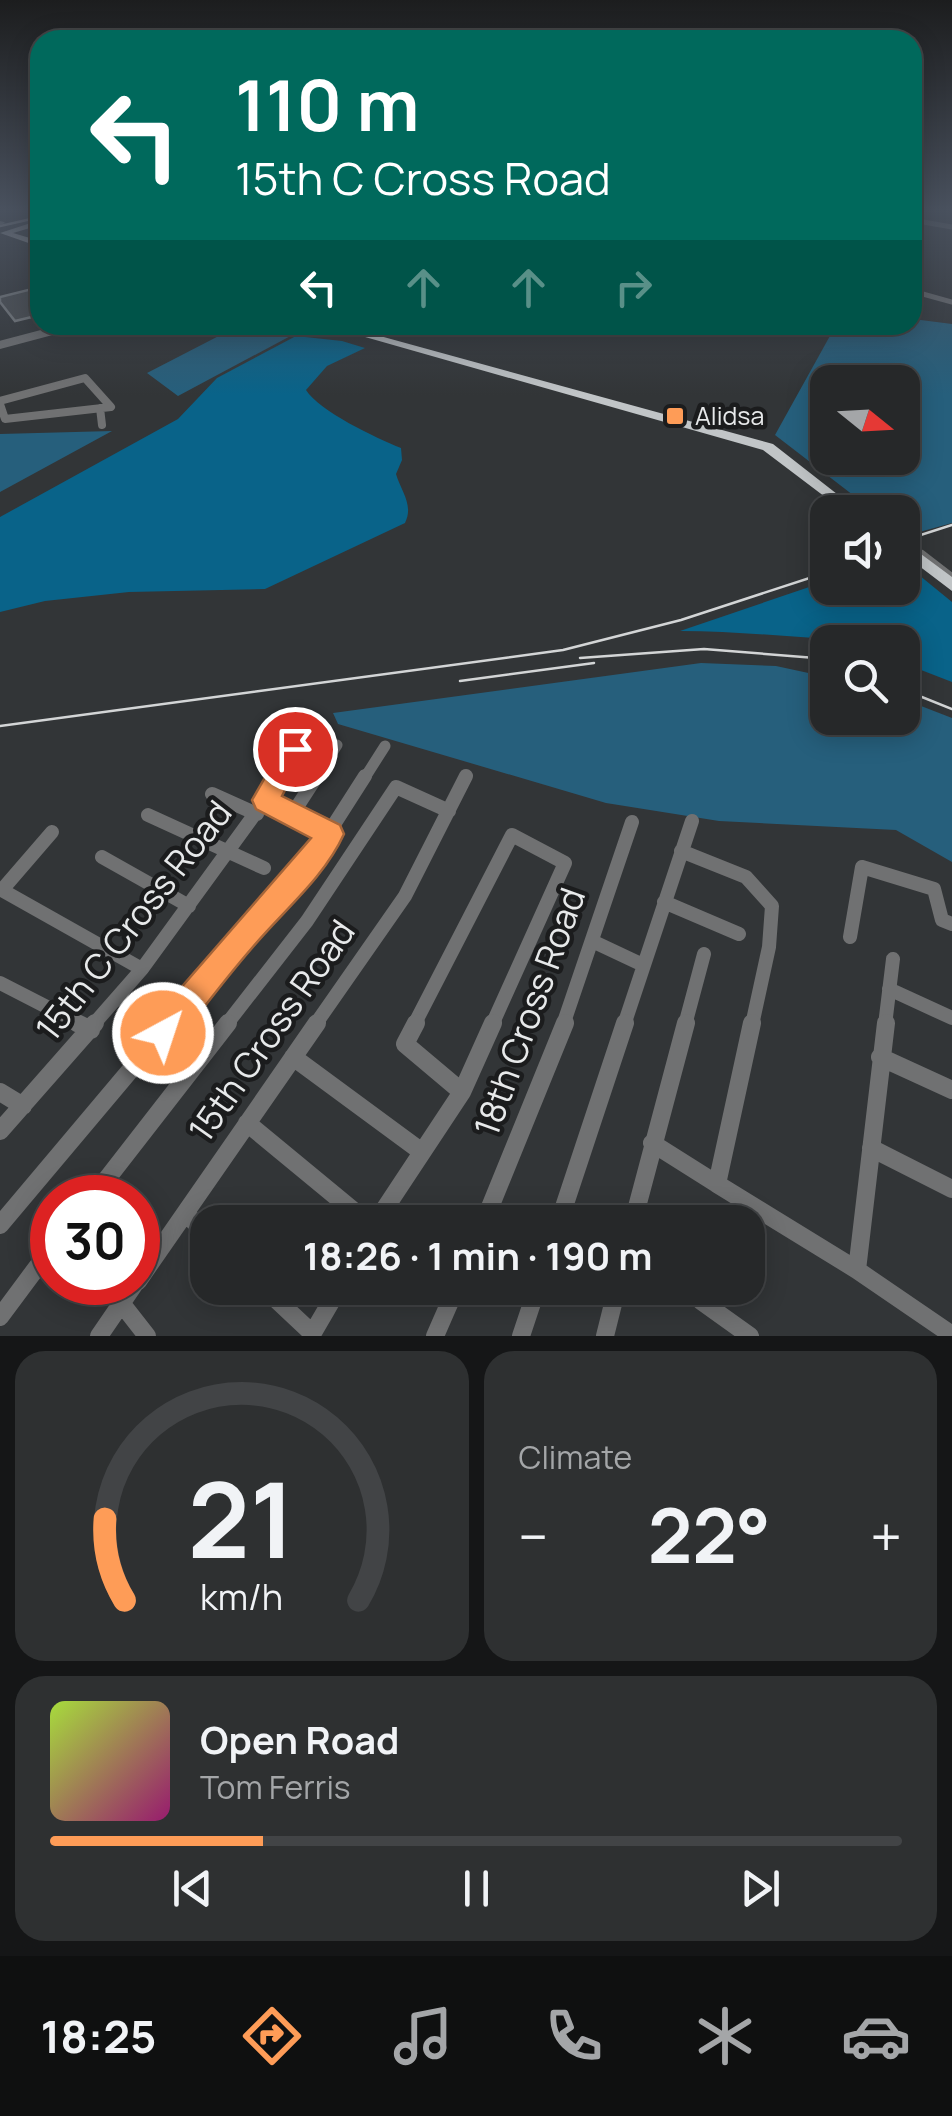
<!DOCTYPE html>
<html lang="en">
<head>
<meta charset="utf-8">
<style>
	:root { --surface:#262829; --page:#2e3031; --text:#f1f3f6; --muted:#a4a6a8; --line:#424446; --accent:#fe9c57 }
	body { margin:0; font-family:Manrope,sans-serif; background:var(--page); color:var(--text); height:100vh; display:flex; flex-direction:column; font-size:38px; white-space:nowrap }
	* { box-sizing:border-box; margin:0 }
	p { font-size:32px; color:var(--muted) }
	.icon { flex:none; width:55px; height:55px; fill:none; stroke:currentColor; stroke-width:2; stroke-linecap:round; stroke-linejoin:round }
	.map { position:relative; height:1336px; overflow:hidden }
	.drawer { display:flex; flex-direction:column; gap:15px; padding:15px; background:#151617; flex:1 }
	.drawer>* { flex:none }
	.guide { position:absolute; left:30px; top:30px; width:892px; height:305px; border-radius:30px; box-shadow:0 5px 25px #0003,0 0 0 2px var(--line); background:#00695c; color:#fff; overflow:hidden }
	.needle { width:65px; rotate:108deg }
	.fabs { position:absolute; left:810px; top:365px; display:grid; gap:20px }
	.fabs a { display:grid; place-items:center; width:110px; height:110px; border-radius:20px; background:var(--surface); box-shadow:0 5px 25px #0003,0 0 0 2px var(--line); font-size:50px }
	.speed { position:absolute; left:30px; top:1175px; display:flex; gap:20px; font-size:50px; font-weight:700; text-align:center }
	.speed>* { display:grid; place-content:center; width:130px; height:130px; border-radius:50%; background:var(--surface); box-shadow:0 5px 25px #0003,0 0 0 2px var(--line); line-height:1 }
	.speed .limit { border:15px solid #d22; background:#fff; color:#111 }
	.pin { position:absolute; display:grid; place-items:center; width:85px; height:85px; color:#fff; margin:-42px; border:5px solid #fff; border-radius:50%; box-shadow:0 2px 10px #0007 }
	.me { position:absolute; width:110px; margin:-55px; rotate:40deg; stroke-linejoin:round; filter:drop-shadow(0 0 8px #0008) }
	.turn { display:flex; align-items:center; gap:35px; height:210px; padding:0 40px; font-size:45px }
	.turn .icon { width:130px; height:130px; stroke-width:2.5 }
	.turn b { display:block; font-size:70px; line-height:85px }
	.lanes { display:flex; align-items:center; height:95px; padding:0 40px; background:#0003; justify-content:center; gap:50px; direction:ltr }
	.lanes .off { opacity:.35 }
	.big { font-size:75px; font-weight:700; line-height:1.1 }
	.drawer .card { flex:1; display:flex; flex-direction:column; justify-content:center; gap:15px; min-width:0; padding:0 35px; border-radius:30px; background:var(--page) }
	.drawer .dial { align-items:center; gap:0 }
	.dial svg { height:260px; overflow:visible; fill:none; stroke:var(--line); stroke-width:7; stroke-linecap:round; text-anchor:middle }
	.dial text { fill:var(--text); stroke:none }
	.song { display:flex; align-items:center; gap:30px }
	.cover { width:120px; height:120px; border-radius:15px; background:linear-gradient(135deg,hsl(80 70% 55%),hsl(320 70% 35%)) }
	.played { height:10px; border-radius:5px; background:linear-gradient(90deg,var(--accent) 25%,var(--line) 25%) }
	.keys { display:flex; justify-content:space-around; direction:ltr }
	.heat { display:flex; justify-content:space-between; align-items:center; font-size:55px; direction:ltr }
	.drawer .tiles { flex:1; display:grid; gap:15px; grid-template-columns:1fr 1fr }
	.card:last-child { grid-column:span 2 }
	.trip { position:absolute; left:190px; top:1205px; width:575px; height:100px; border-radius:30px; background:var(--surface); box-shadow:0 5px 25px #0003,0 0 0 2px var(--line); font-weight:700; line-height:100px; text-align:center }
	.menu { display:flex; height:160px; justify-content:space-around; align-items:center; background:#0f1010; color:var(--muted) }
	.menu .icon { width:70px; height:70px }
	.menu .selected { color:var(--accent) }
	.menu b { font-size:45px; color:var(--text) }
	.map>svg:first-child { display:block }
	.green { fill:#265f7c; fill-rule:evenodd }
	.forest { fill:#096389 }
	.building { fill:#4a4d4f; stroke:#7d8183; stroke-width:2.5 }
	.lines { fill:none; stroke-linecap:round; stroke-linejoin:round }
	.minor-far5 { stroke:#707172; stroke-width:5 }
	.minor-far4 { stroke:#707172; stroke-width:8 }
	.minor-far3 { stroke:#707172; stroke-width:9 }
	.minor-far2 { stroke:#707172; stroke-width:11 }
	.minor-far1 { stroke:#707172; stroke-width:14 }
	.minor { stroke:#707172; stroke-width:18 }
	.major { fill:#aaadaf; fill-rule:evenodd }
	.highway { fill:#c1c5c7; fill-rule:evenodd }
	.rail { stroke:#d3d5d6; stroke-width:2.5 }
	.route { fill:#fe9c57; stroke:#a56539; stroke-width:2.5 }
	.poi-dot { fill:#fe9c57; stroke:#1b1c1d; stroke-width:4 }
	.labels { text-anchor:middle; stroke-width:9; stroke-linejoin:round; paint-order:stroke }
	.far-poi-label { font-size:25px; fill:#e7e9ea; stroke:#1b1c1d; text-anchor:start }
	.near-street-label { font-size:35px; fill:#e7e9ea; stroke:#1b1c1d }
</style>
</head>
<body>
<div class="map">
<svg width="952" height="1336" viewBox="0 0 952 1336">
	<rect width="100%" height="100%" fill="#323537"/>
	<path class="green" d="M913,319L952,324V523L905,536L902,512H875L775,435L836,325H912ZM902,382V458H828V382Z
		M240,325H311L178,396L147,373Z
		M112,431L0,492V434Z
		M701,663L776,666L827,677L828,718H902L903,699L952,718V862L896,830L719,821L606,803L338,724L333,713Z"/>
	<path class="forest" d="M296,336L342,341L365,348L327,366L306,390C319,411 376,438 401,448L402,460L396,474C401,491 414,505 405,523L265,589L129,592L45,601L0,612V517L178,419L217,378Z
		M903,562L952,602V682L903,663L902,642C828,642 755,631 680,631L827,581L828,588H902Z"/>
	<path class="building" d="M40,287V315L15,321L0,302V297Z"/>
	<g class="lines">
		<path class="minor-far5" d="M912,220L952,227
			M912,291L952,302"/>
		<path class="minor-far4" d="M0,345L75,325
			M0,401L85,378L111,407L5,419L0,404
			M100,408L102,425"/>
		<path class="minor-far3" d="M921,554L952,578"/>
		<path class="minor-far2" d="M278,779L295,749
			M315,779L337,745
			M364,779L385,746"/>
		<path class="minor-far1" d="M212,794L257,814
			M265,800L279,776
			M293,813L317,776
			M148,815L264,868
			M681,851L746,877L772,906L769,947L752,1025
			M102,857L189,906
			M0,889L142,969
			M2,890L52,832
			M664,902L739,934
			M850,937L862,867L934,889L942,920L952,924
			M592,941L643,965
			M0,983L82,1025
			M889,989L952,1018
			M93,1025L142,969L265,800L330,834
			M168,1025L310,862L365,776
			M226,1025L307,921L396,787L449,811
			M315,1025L405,896L466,776
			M414,1025L512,835L565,863L492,1025
			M563,1025L632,822
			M624,1025L692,821
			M685,1025L704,954
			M885,1025L893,959"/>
		<path class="minor" d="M77,1023L91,1030
			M416,1023L405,1044L462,1092
			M752,1023L717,1184L857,1270L952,1335
			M293,1057L422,1152
			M880,1057L952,1090
			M0,1092L23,1106
			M462,1092L493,1023
			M247,1123L367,1222
			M0,1131L95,1023
			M652,1143L717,1184
			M871,1148L952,1189
			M92,1198L228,1023
			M186,1214L208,1234
			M376,1222L462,1092
			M484,1222L565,1023
			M559,1222L625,1023
			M633,1222L686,1023
			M0,1225L170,1023
			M857,1270L886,1023
			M138,1281L317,1023
			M264,1288L313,1334
			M701,1301L750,1336
			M122,1304L147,1336
			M0,1317L52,1247
			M99,1336L136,1282
			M311,1336L339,1288
			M435,1336L456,1288
			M521,1336L537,1288
			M605,1336L617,1288"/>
		<path class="major" d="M0,221L4,222L5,223L0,225Z"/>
		<path class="highway" d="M40,220V225L13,233L40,241V247L0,233Z
			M323,325H340L773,444L860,512H845L763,450Z
			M902,540L952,577V591L902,553Z"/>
		<path class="rail" d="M0,226L40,217
			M902,541L952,525
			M580,658L704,649L828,659
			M460,681L594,663
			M902,689L952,709
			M0,726L563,650L681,620L828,572"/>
	</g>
	<linearGradient id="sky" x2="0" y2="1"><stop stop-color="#1c1d1e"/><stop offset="0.53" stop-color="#49515e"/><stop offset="1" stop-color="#49515e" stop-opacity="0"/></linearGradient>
	<rect width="952" height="395" fill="url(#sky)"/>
	<path class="route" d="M295,738L304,741L307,749L282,796L340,825L344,834C324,878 283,911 252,948C225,979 200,1012 175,1045L163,1049L152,1045L147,1033L152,1021L311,838L256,809L252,800L286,741Z"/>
	<rect class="poi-dot" x="665" y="406" width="20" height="20" rx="5"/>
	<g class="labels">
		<g class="far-poi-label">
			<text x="695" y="425">Alidsa</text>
		</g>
		<g class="near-street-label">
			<text transform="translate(134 921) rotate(-52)" y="12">15th C Cross Road</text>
			<text transform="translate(530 1012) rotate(-70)" y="12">18th Cross Road</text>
			<text transform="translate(272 1031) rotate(-55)" y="12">15th Cross Road</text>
		</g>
	</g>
</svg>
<div class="fabs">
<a><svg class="needle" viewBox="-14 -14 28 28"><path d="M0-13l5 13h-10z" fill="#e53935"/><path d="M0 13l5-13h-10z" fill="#a4a6a8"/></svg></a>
<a><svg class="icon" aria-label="sound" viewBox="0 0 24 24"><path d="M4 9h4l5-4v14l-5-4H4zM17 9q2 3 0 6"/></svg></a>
<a><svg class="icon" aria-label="search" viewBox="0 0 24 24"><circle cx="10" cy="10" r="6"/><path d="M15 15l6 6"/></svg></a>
</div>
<div class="speed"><div class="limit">30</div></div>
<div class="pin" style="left:295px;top:749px;background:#d93025"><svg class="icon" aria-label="arrive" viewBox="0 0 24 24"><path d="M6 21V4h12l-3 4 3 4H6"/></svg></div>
<svg class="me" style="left:163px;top:1033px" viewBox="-20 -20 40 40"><circle r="17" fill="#fe9c57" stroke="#fff" stroke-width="3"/><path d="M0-11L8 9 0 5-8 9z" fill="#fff"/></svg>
<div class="trip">18:26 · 1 min · 190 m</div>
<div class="guide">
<div class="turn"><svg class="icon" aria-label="left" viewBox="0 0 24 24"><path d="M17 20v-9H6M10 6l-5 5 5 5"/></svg><div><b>110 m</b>15th C Cross Road</div></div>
<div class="lanes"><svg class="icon" aria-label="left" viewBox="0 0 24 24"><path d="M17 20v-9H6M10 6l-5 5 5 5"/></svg><svg class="icon off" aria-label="ahead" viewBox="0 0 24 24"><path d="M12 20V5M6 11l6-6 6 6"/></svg><svg class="icon off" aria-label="ahead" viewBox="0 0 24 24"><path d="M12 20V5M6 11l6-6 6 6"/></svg><svg class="icon off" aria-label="right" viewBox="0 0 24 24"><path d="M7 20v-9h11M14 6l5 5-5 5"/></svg></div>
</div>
</div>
<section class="drawer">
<div class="tiles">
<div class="card dial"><svg viewBox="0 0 100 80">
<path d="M14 69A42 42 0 1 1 86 69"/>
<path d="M14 69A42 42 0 0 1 8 44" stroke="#fe9c57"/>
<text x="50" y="56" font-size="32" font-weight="700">21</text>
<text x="50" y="72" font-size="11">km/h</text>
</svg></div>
<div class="card"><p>Climate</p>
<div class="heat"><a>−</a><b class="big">22°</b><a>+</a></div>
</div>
<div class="card">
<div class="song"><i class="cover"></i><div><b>Open Road</b><p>Tom Ferris</p></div></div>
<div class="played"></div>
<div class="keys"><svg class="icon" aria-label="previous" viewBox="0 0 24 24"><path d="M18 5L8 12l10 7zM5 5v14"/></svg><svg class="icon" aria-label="pause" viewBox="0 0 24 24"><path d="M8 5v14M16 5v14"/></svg><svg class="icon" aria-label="next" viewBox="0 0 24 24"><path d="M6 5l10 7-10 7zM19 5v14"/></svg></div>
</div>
</div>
</section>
<nav class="menu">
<b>18:25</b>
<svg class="icon selected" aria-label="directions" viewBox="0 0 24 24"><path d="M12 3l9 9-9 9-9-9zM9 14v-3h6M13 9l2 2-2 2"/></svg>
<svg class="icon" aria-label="music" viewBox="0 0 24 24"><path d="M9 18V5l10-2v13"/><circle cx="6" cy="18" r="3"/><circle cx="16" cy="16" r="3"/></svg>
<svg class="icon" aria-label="phone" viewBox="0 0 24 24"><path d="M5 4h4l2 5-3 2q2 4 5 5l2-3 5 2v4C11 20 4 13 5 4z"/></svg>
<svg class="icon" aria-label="climate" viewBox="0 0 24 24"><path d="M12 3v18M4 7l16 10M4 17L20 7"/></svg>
<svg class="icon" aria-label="car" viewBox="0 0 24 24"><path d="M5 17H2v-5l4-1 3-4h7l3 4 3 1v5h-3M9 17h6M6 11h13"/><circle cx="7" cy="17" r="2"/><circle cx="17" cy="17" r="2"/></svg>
</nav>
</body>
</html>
